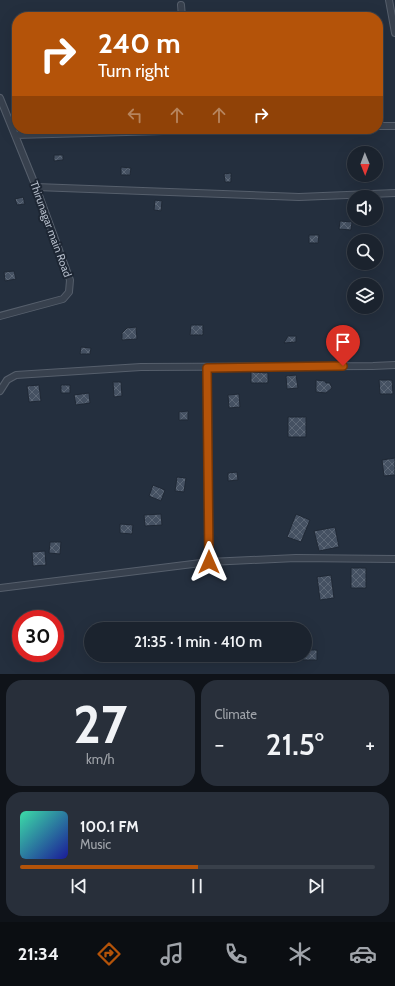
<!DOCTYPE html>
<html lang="en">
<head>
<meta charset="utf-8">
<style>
	:root { --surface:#1b232e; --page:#282f3a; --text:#f1f3f6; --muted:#a0a4aa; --line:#39404a; --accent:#b45309 }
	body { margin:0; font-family:Cabin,sans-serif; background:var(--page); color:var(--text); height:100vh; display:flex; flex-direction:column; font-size:15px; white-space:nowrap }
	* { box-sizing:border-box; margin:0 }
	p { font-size:13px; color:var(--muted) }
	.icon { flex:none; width:22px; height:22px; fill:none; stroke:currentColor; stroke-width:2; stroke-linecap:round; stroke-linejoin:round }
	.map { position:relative; height:674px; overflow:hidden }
	.drawer { display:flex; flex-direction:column; gap:6px; padding:6px; background:#0f1319; flex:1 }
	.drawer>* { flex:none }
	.top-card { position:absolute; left:12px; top:12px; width:371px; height:122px; border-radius:16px; box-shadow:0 4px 16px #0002,0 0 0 1px var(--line); background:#b45309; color:#fff; overflow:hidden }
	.needle { width:26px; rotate:179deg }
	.fabs { position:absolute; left:347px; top:146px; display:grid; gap:8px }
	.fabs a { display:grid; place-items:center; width:36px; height:36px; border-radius:50%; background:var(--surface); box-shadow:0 4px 16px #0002,0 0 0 1px var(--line); font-size:20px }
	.speed { position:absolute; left:12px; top:610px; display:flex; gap:8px; font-size:20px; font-weight:700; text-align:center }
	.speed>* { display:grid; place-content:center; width:52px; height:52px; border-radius:50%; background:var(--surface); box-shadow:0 4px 16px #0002,0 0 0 1px var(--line); line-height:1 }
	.speed .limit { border:6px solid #d22; background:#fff; color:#111 }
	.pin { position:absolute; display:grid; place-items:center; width:34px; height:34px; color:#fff; margin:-41px -17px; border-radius:50% 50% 50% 0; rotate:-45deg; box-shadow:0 0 4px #0007 }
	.pin .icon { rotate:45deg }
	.me { position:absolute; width:44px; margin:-22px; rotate:0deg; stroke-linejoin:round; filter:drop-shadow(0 0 3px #0008) }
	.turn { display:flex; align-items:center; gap:14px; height:84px; padding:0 20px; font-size:18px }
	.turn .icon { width:52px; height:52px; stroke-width:2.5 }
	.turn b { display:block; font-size:28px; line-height:34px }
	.lanes { display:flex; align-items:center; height:38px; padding:0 20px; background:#0003; justify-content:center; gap:20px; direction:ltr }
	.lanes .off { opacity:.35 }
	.big { font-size:30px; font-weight:600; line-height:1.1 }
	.drawer .widget { flex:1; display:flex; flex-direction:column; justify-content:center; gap:6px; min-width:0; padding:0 14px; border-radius:16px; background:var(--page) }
	.drawer .dial { align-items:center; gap:0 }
	.dial b { font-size:52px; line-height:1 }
	.song { display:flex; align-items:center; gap:12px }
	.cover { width:48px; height:48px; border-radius:6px; background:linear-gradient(135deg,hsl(160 70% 55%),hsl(240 70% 35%)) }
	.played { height:4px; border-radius:2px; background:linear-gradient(90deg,var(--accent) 50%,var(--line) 50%) }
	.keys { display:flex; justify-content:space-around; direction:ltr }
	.heat { display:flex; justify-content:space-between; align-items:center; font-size:22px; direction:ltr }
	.drawer .tiles { flex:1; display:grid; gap:6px; grid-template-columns:1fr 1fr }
	.widget:last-child { grid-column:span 2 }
	.trip { position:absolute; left:84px; top:622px; width:228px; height:40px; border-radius:20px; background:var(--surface); box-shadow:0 4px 16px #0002,0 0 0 1px var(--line); font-weight:600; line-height:40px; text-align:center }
	.tabs { display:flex; height:64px; justify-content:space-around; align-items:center; background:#0b0e12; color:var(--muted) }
	.tabs .icon { width:28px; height:28px }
	.tabs .active { color:var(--accent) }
	.tabs b { font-size:18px; color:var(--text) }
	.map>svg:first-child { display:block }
	.building { fill:url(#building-cross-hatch); stroke:#1f2835 }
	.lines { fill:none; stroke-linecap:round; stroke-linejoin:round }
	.street-casing { stroke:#565f6c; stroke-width:8 }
	.street { stroke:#38414e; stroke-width:6 }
	.route-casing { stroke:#753606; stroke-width:10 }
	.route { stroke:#b45309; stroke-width:7 }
	.labels { text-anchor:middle; stroke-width:4; stroke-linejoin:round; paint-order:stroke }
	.street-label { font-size:11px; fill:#b4bcc9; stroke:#1d2633 }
</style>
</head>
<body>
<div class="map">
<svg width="395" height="674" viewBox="0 0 395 674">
	<defs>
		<pattern id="building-cross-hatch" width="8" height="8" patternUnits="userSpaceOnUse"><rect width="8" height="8" fill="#455162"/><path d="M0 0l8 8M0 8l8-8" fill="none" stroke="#5d6877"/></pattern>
	</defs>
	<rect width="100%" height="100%" fill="#242f3e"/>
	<path class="building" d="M54,155H63V160L54,161Z
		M347,163H354V171H347Z
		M121,167L131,168L130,175H121Z
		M231,173V182H225L224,174Z
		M23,197L25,204L17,205L15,199Z
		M155,200L162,201L161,211L154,210Z
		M340,221L352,222L351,230L339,229Z
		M309,235H319L318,243H309Z
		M14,271L16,279L5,281L4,272Z
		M191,325H203V335H190Z
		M136,327L137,339L122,340V333L127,328Z
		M343,334H351V341H343Z
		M288,336H296V342L284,343Z
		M81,347L91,348L90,354H80Z
		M251,372L268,373V383H251Z
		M296,375L298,388L287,389L286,376Z
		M316,380L325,381L326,383H330L332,388L326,393L316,392Z
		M379,380H392L393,394H380Z
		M113,382H121L122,396L114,397Z
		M39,385L41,401L29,402L27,386Z
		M61,385H70V393H61Z
		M89,393L90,403L76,405L74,395Z
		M239,394L240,407L229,408L228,395Z
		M188,411V420H179V412Z
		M288,417H306V437H288Z
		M395,458V475L384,476L382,460Z
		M237,472L238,480L228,481V473Z
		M177,477L186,478L184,492L175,491Z
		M153,485L165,490L161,501L149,496Z
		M161,514L162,525L145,526L144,515Z
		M296,514L310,520L301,542L287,537Z
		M120,524L133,525L132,534L120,533Z
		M335,527L339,547L319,551L314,531Z
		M50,542H61L60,554L49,553Z
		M45,551L46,565L33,566L32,552Z
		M351,568H366V588H351Z
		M331,575L334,598L320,600L317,577Z
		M305,650H317V660H303V655H305Z
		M222,655H233L234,660L223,661Z"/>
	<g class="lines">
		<g class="street-casing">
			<path id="street" d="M389,0L395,33
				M181,5L182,17
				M0,98L36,187L70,280L69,292L63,299L0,316
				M378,126H395
				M15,135L238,129
				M36,187L299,197L395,193
				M207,367L209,562
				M0,391L7,380L16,375L141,367L373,366L395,365
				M0,588L209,562L296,558L395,559"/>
		</g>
		<use href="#street" class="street"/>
	</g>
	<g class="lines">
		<g class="route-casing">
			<path id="route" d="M209,562L207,368L343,366"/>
		</g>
		<use href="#route" class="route"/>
	</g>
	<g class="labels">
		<g class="street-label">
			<text transform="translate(51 229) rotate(70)" y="4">Thirunagar main Road</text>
		</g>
	</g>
</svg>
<div class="fabs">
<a><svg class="needle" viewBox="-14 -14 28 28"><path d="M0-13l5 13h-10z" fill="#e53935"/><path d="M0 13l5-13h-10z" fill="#a0a4aa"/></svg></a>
<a><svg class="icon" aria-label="sound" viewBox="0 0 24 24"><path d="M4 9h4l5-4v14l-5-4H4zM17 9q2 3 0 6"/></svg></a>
<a><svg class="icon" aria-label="search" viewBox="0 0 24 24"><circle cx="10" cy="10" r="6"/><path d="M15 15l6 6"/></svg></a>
<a><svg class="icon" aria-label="layers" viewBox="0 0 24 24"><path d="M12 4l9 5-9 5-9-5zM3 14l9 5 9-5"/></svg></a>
</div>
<div class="speed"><div class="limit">30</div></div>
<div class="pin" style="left:343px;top:366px;background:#d93025"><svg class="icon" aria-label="arrive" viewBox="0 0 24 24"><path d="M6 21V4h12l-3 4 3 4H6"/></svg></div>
<svg class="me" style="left:209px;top:562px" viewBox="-20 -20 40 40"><path d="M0-17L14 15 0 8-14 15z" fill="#b45309" stroke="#fff" stroke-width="4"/></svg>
<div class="trip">21:35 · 1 min · 410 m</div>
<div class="top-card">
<div class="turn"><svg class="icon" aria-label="right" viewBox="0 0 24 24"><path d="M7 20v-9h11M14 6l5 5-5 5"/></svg><div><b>240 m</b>Turn right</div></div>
<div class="lanes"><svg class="icon off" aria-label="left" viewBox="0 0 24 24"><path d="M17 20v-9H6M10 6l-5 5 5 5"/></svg><svg class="icon off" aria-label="ahead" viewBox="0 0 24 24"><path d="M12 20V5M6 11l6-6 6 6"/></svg><svg class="icon off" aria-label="ahead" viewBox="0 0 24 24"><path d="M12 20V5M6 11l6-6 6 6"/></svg><svg class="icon" aria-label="right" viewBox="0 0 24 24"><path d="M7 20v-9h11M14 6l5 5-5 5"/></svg></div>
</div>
</div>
<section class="drawer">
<div class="tiles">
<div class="widget dial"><b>27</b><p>km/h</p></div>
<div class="widget"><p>Climate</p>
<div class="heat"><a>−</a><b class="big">21.5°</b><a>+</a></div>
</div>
<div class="widget">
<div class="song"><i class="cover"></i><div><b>100.1 FM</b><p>Music</p></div></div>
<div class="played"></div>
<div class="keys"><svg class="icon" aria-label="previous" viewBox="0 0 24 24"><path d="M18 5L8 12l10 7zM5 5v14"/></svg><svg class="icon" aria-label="pause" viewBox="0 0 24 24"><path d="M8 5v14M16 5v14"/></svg><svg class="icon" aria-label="next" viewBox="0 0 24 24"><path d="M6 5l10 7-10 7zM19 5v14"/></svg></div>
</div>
</div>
</section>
<nav class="tabs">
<b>21:34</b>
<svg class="icon active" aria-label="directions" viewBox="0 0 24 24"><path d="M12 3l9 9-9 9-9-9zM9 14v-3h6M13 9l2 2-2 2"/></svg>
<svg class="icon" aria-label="music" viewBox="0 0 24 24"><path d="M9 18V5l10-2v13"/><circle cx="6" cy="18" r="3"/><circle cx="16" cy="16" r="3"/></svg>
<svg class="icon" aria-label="phone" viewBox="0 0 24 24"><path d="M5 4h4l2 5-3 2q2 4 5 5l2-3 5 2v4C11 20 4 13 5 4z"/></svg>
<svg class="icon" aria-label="climate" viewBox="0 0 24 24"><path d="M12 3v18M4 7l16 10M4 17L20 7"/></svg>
<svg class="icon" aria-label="car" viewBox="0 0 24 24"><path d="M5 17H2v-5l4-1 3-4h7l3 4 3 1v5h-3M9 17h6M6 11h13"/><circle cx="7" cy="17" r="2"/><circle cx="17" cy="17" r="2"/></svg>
</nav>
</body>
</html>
